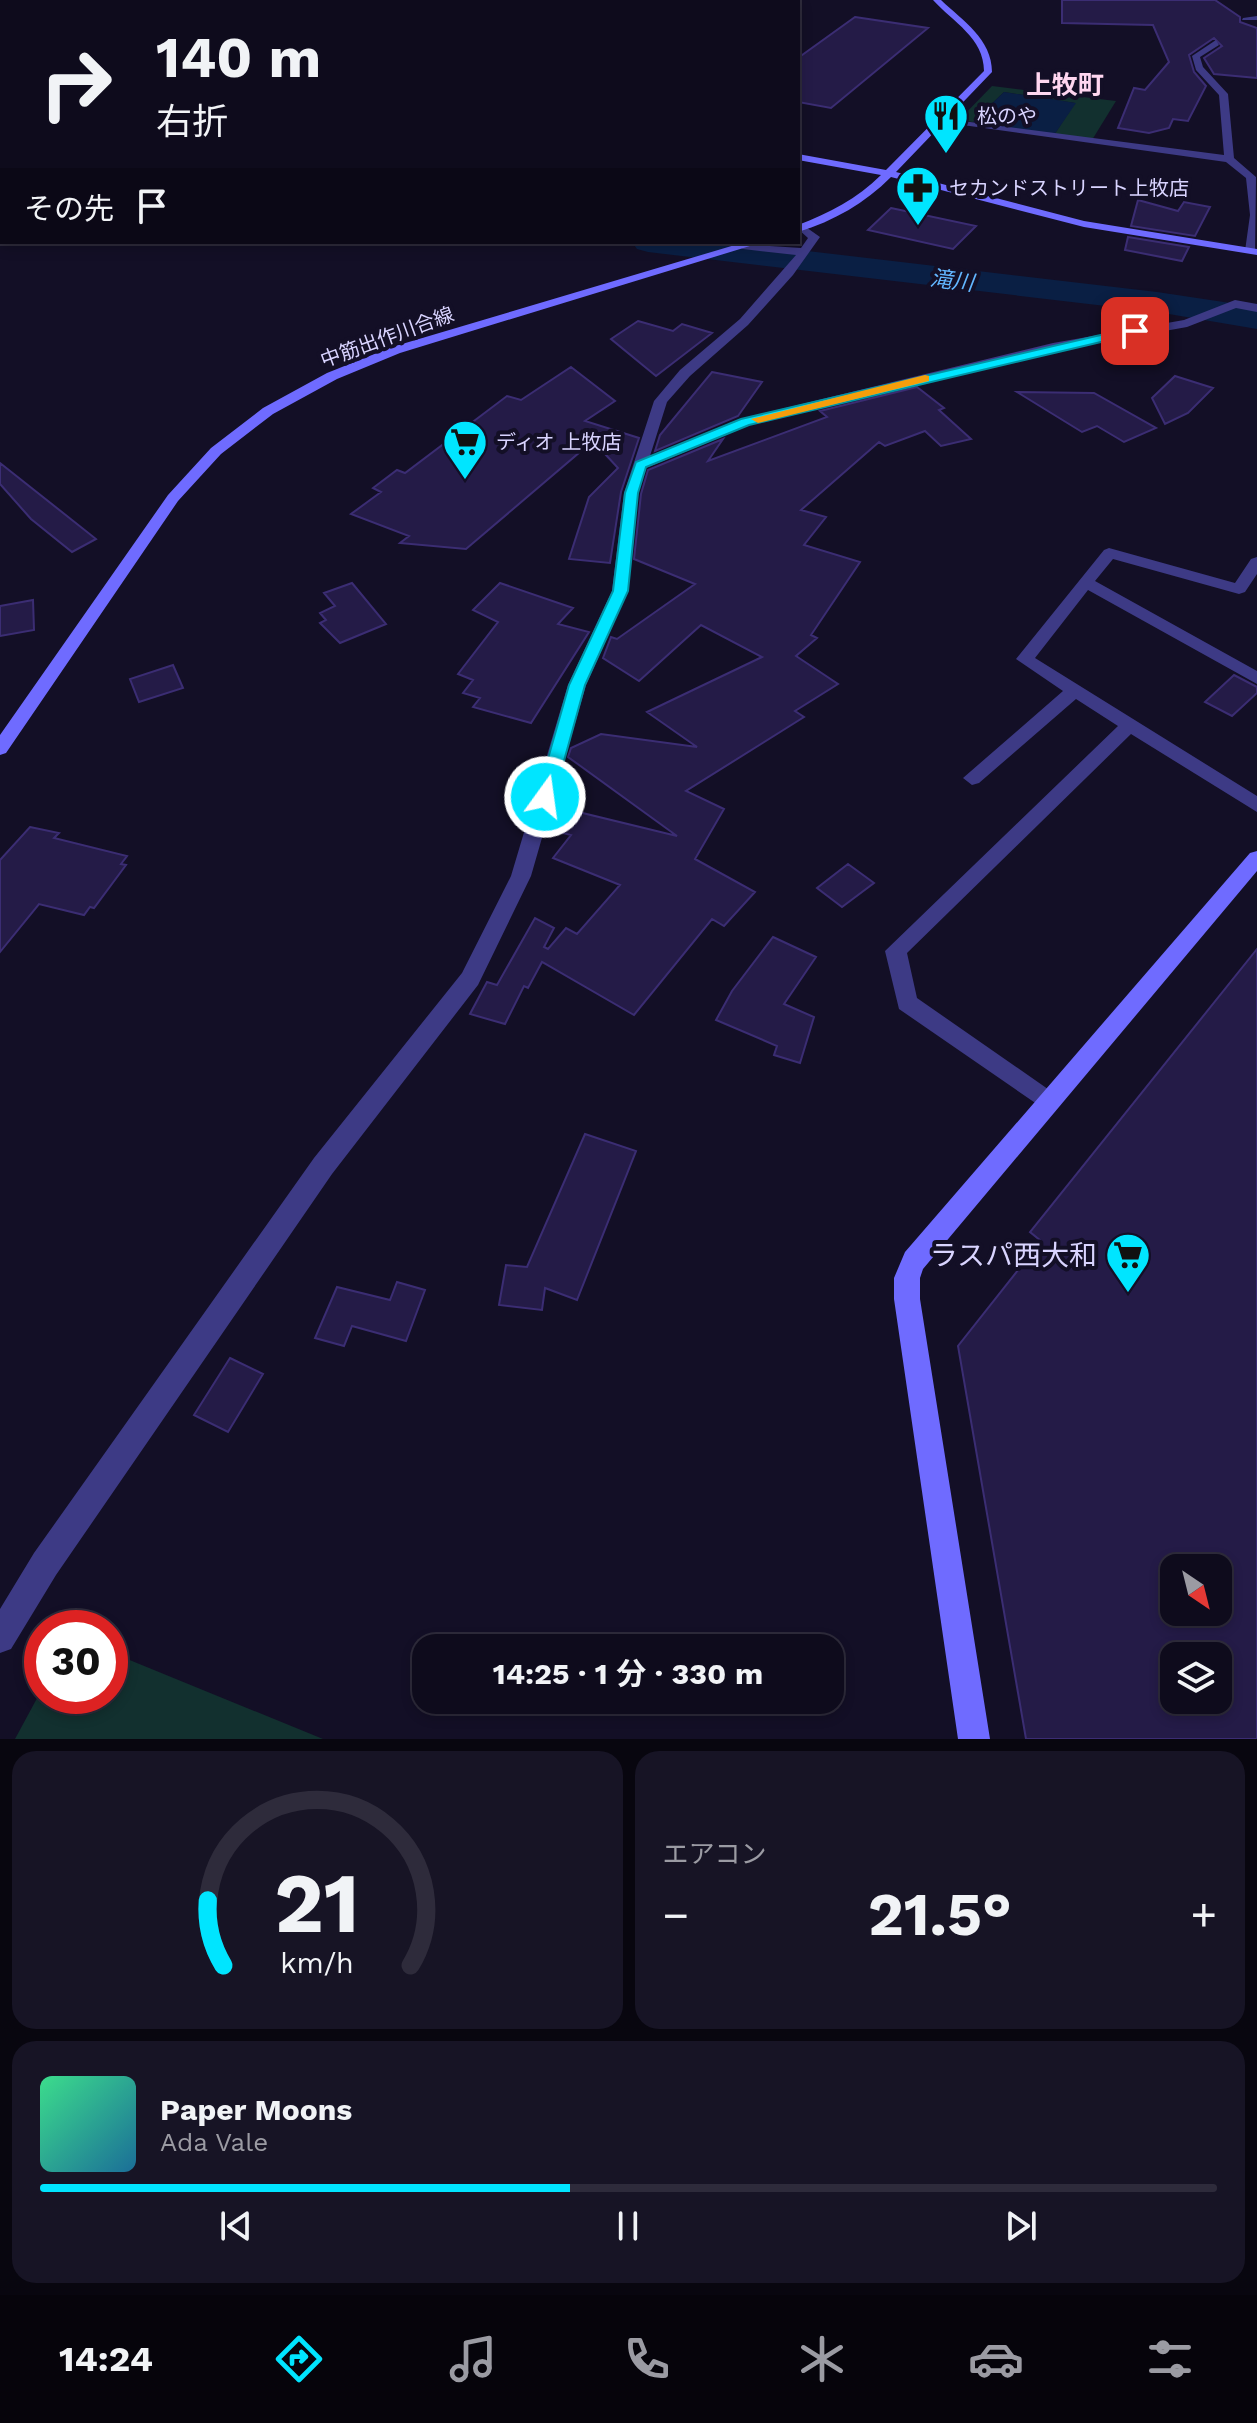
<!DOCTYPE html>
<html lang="ja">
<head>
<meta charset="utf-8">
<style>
	:root { --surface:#0e0b1c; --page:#171425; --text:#f1f3f6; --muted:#9b9ba3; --line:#2e2b3b; --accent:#00e5ff }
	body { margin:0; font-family:"Work Sans","Noto Sans JP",sans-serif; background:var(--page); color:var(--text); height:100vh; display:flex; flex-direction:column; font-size:30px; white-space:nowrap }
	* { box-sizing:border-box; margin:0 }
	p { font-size:26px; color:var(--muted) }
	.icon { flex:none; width:44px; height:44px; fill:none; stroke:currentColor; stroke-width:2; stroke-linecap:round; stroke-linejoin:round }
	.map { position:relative; height:1739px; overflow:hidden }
	.side { display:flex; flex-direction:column; gap:12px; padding:12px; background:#08060f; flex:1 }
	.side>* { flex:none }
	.top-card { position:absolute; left:0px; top:0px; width:800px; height:244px; box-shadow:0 4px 12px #0003,0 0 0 2px var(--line); background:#0e0b1c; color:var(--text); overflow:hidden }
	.needle { width:52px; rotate:145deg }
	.controls { position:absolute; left:1160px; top:1554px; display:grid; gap:16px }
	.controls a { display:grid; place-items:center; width:72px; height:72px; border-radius:16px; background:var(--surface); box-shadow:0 4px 12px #0003,0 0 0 2px var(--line); font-size:40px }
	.speed { position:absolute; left:24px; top:1610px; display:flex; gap:16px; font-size:40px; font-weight:700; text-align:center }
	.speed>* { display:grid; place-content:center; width:104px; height:104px; border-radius:50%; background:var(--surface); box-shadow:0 4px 12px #0003,0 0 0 2px var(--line); line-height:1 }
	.speed .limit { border:12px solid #d22; background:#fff; color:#111 }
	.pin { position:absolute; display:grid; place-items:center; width:68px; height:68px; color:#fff; margin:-34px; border-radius:16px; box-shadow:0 4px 12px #0006 }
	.me { position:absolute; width:88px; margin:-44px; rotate:14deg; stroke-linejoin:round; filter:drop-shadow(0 0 6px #0008) }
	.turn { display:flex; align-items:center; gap:28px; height:168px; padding:0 24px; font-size:36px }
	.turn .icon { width:104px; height:104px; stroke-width:2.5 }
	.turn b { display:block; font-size:56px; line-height:68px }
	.then { display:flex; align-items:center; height:76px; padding:0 24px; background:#0003; gap:16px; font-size:30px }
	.big { font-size:60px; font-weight:700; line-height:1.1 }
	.side .tile { flex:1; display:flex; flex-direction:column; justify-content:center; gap:12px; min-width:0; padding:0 28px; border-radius:24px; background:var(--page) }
	.side .dial { align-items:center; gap:0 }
	.dial svg { height:208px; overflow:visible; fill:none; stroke:var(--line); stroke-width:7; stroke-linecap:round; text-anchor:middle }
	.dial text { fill:var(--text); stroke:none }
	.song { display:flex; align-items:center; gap:24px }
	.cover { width:96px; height:96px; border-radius:12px; background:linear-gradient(135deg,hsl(150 70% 55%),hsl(200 70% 35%)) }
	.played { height:8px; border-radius:4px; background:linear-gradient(90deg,var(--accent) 45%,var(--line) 45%) }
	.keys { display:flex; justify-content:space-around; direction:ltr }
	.heat { display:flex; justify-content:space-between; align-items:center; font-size:44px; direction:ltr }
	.side .tiles { flex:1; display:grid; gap:12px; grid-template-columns:1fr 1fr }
	.tile:last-child { grid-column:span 2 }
	.trip { position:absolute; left:412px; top:1634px; width:432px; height:80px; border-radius:24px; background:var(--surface); box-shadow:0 4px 12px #0003,0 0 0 2px var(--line); font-weight:700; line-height:80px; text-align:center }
	.tabs { display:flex; height:128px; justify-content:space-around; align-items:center; background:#06040b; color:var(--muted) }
	.tabs .icon { width:56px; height:56px }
	.tabs .on { color:var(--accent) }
	.tabs b { font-size:36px; color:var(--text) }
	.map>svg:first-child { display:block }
	.green { fill:#12302f }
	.water { fill:#0a1f44 }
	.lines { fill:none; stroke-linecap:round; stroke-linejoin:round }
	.river { fill:#0a1f44; fill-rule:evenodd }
	.building { fill:#241b47; stroke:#3b2d73; stroke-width:2; fill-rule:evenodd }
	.street { fill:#3d3a85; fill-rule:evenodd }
	.secondary { fill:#6f6bff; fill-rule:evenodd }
	.route { fill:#00e5ff; stroke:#0095a6; stroke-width:2 }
	.slow { fill:#f59e0b }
	.labels { text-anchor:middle; stroke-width:8; stroke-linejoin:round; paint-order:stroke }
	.far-poi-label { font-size:20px; fill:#d9d4ff; stroke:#130f26; text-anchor:start }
	.far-street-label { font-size:20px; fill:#d9d4ff; stroke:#130f26 }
	.far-water-label { font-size:22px; font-style:italic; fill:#62b6ff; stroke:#130f26 }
	.far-district-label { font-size:26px; font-weight:bold; fill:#ffd6f0; stroke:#130f26 }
	.near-poi-label { font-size:28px; fill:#d9d4ff; stroke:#130f26; text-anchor:end }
</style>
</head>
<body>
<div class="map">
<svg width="1257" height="1739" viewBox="0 0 1257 1739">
	<rect width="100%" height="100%" fill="#130f26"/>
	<path class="green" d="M992,86L1116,101L1092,140L1054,135L1075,103L1004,92L973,122L959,120Z
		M110,1652L323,1739H15L42,1689V1696H110Z"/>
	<path class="water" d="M1004,92L1076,103L1054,135L973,122Z"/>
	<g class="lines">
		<path class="river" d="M128,0H154L155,2H129Z
			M632,242H731L1157,292L1257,307V329L1157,312L648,252L637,249Z"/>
	</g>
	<path class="building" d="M1062,0H1215L1240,17V22L1257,28V78L1214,74L1204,58L1222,46L1214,38L1189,55L1194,72L1206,86L1188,121L1173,119L1169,128L1149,133L1118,128L1134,88L1145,90L1169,62L1153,25L1062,23Z
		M855,17L928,28L831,108L798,102V58Z
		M1138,200L1178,211L1184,202L1210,207L1195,236L1131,226Z
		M891,208L976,226L953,249L868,230Z
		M1128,237L1189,247L1182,261L1125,250Z
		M638,321L673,331L682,324L712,333L656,376L611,339Z
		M571,367L615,401L585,421L639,438L621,492L610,563L569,559L589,497L618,468L593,441L466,549L400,543L409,536L351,514L381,492L373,488L397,470L405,473L507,396L521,400Z
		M712,372L762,382L738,416L655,451L660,435Z
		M1175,376L1213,388L1188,413L1165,424L1152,398Z
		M917,387L944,408L939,410L971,439L941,446L925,431L885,446L879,442L801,510L826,517L804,545L860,562L811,635L817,638L796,656L838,684L795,711L804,717L686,791L724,809L695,859L755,892L724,926L712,919L634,1015L542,962L528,988L524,986L505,1024L470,1014L487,982L497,985L535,918L554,928L544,947L548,949L566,928L577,934L620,885L553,858L571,835L555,831L566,809L677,836L568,757L571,748L601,734L697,747L647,712L762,657L701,625L639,681L603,658L611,637L617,639L695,584L634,559L641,494L648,470L723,439L708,461L827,417L820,411Z
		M1017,392L1094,393L1156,428L1124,442L1097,426L1082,432Z
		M0,463L96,539L72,552L31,519L0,484Z
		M352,583L386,624L340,643L320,623L326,620L320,613L335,606L324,593Z
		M500,583L573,608L558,624L589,632L531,723L473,707L480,698L463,693L473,680L458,674L498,622L473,610Z
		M33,600L34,630L0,636V606Z
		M173,665L183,688L139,702L130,679Z
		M1234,675L1257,687V693L1232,716L1205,702Z
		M30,827L59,833L54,838L127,856L121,864L126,865L94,908L90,907L84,915L39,904L0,952V860Z
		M848,864L874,883L842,907L817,888Z
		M773,937L816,957L784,1004L814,1017L800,1063L774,1055L777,1046L716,1020L732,991Z
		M1257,949V1739H1026L958,1346L1041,1241L1030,1232ZM1174,1568H1218V1612H1174ZM1174,1656H1218V1700H1174Z
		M585,1134L636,1151L577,1300L545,1288L542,1310L499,1305L506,1265L527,1267Z
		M397,1282L425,1290L406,1341L352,1326L344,1346L315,1338L337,1287L390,1300Z
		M230,1358L263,1374L228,1432L194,1415Z"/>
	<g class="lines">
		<path class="street" d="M555,0H563L565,2H557Z
			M1257,16V20H1242L1243,18Z
			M1216,40L1219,45L1200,57L1203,67L1228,94L1234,158L1256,177L1255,253L1245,251L1250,215L1246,178L1226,162L934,121L939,118L1224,155L1219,95L1196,70L1192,56Z
			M803,225L820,237L793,275L748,325L690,376L667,402L650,456L740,419L1053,343L1184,320L1235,300L1257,304V312L1236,308L1187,327L1053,351L750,425L646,468L638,493L628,591L586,685L531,876L478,985L332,1174L56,1575L11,1649L0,1653V1609L34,1553L314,1158L462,973L511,876L568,685L612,591L624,493L654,401L680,370L740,319L796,255L743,249L737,246L739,244L801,248L808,238L798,229Z
			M1109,548L1235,583L1251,559L1257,557V574L1245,592L1239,594L1113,559L1095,581L1257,671V684L1088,590L1035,658L1257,796V812L1131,734L907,953L917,998L1055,1094L1059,1101L1055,1108L1047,1111L899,1009L885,951L1118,726L1076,699L979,783L972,785L963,778L1063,691L1016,659L1104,550Z"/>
		<path class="secondary" d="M173,0H184L186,2H175Z
			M933,0H941C963,21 992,39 992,72L896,172L1084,221L1257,249V255L1084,227L891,177C865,203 834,221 798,232V225C829,213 857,199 881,175L798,160V154L886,170L984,71C984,38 953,22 933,0Z
			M745,242H763L400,353L337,379L273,414L221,454L178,501L6,753L0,755V735L168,495L211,448L263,408L327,373L392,347Z
			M1257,851V871L923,1269L920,1278V1299L990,1739H958L894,1299V1278L905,1252L1250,853Z"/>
	</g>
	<path class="route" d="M1135,327L1139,333L749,425L646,467L638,493L628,591L585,685L554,797L545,804L539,802L537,797L569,685L613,591L625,493L636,462L741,419Z"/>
	<path class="slow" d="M925,375L929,376V381L758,423L751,419Z"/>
	<defs>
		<g id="restaurant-pin" transform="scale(2.3)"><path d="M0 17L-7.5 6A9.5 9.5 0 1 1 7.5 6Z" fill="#00e5ff" stroke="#130f26"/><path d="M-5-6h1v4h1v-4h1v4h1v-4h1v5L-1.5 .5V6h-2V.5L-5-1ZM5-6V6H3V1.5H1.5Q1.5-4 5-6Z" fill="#111"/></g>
		<g id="pharmacy-pin" transform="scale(2.3)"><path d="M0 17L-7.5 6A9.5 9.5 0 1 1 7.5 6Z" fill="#00e5ff" stroke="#130f26"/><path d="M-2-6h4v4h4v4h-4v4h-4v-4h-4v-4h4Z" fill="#111"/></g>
		<g id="supermarket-pin" transform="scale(2.3)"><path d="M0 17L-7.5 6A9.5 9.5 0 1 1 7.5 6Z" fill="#00e5ff" stroke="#130f26"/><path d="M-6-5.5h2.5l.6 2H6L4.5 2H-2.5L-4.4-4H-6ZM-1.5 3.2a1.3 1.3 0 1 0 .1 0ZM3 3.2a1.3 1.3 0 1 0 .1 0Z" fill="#111"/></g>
	</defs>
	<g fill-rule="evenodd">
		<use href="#restaurant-pin" x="946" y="116"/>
		<use href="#pharmacy-pin" x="918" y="188"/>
		<use href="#supermarket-pin" x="465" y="442"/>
		<use href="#supermarket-pin" x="1128" y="1255"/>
	</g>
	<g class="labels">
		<g class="far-poi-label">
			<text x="977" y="123">松のや</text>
			<text x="949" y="195">セカンドストリート上牧店</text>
			<text x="496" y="449">ディオ 上牧店</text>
		</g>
		<g class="far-street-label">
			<text transform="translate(387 337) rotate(-20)" y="7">中筋出作川合線</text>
		</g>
		<g class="far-water-label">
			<text transform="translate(952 280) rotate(7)" y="8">滝川</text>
		</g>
		<g class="far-district-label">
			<text x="1065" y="94">上牧町</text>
		</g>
		<g class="near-poi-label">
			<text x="1097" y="1265">ラスパ西大和</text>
		</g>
	</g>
</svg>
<div class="controls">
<a><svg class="needle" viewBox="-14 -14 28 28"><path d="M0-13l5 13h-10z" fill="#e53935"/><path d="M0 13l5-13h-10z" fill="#9b9ba3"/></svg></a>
<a><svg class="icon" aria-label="layers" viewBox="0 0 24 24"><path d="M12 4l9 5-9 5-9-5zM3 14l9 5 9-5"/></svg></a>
</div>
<div class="speed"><div class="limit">30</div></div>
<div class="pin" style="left:1135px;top:331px;background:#d93025"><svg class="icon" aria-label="arrive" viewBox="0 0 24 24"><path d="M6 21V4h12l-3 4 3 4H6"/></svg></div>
<svg class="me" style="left:545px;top:797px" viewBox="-20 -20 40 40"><circle r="17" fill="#00e5ff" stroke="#fff" stroke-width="3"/><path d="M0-11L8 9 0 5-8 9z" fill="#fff"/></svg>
<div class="trip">14:25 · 1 分 · 330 m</div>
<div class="top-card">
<div class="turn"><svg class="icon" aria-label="right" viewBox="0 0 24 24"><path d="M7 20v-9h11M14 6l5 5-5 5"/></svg><div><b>140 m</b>右折</div></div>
<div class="then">その先<svg class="icon" aria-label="arrive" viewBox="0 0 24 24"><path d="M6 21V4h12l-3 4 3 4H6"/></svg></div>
</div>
</div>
<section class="side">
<div class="tiles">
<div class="tile dial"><svg viewBox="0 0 100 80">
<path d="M14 69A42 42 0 1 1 86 69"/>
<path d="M14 69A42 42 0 0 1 8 44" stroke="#00e5ff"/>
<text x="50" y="56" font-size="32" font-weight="700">21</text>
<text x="50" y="72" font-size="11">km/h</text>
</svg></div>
<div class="tile"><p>エアコン</p>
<div class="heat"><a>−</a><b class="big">21.5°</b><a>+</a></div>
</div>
<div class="tile">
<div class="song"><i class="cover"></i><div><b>Paper Moons</b><p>Ada Vale</p></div></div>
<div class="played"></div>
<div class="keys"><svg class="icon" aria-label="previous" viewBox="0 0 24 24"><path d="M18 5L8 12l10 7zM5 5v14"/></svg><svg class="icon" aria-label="pause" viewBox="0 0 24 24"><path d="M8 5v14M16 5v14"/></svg><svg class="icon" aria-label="next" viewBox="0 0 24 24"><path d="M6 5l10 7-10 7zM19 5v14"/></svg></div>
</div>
</div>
</section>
<nav class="tabs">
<b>14:24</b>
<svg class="icon on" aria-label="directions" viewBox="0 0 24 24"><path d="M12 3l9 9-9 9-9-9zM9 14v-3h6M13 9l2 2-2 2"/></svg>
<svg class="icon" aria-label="music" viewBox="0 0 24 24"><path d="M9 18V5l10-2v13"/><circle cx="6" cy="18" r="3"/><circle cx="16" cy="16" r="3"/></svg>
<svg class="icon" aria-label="phone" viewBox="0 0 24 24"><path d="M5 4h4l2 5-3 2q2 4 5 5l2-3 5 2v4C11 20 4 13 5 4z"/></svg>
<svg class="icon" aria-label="climate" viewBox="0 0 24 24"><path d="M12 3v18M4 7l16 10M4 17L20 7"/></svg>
<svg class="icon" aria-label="car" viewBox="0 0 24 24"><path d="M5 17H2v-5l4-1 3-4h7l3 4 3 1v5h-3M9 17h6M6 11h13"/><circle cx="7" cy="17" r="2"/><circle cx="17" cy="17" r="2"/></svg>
<svg class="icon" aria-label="filters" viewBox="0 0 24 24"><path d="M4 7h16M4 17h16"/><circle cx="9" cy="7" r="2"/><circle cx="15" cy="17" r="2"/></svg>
</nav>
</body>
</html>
